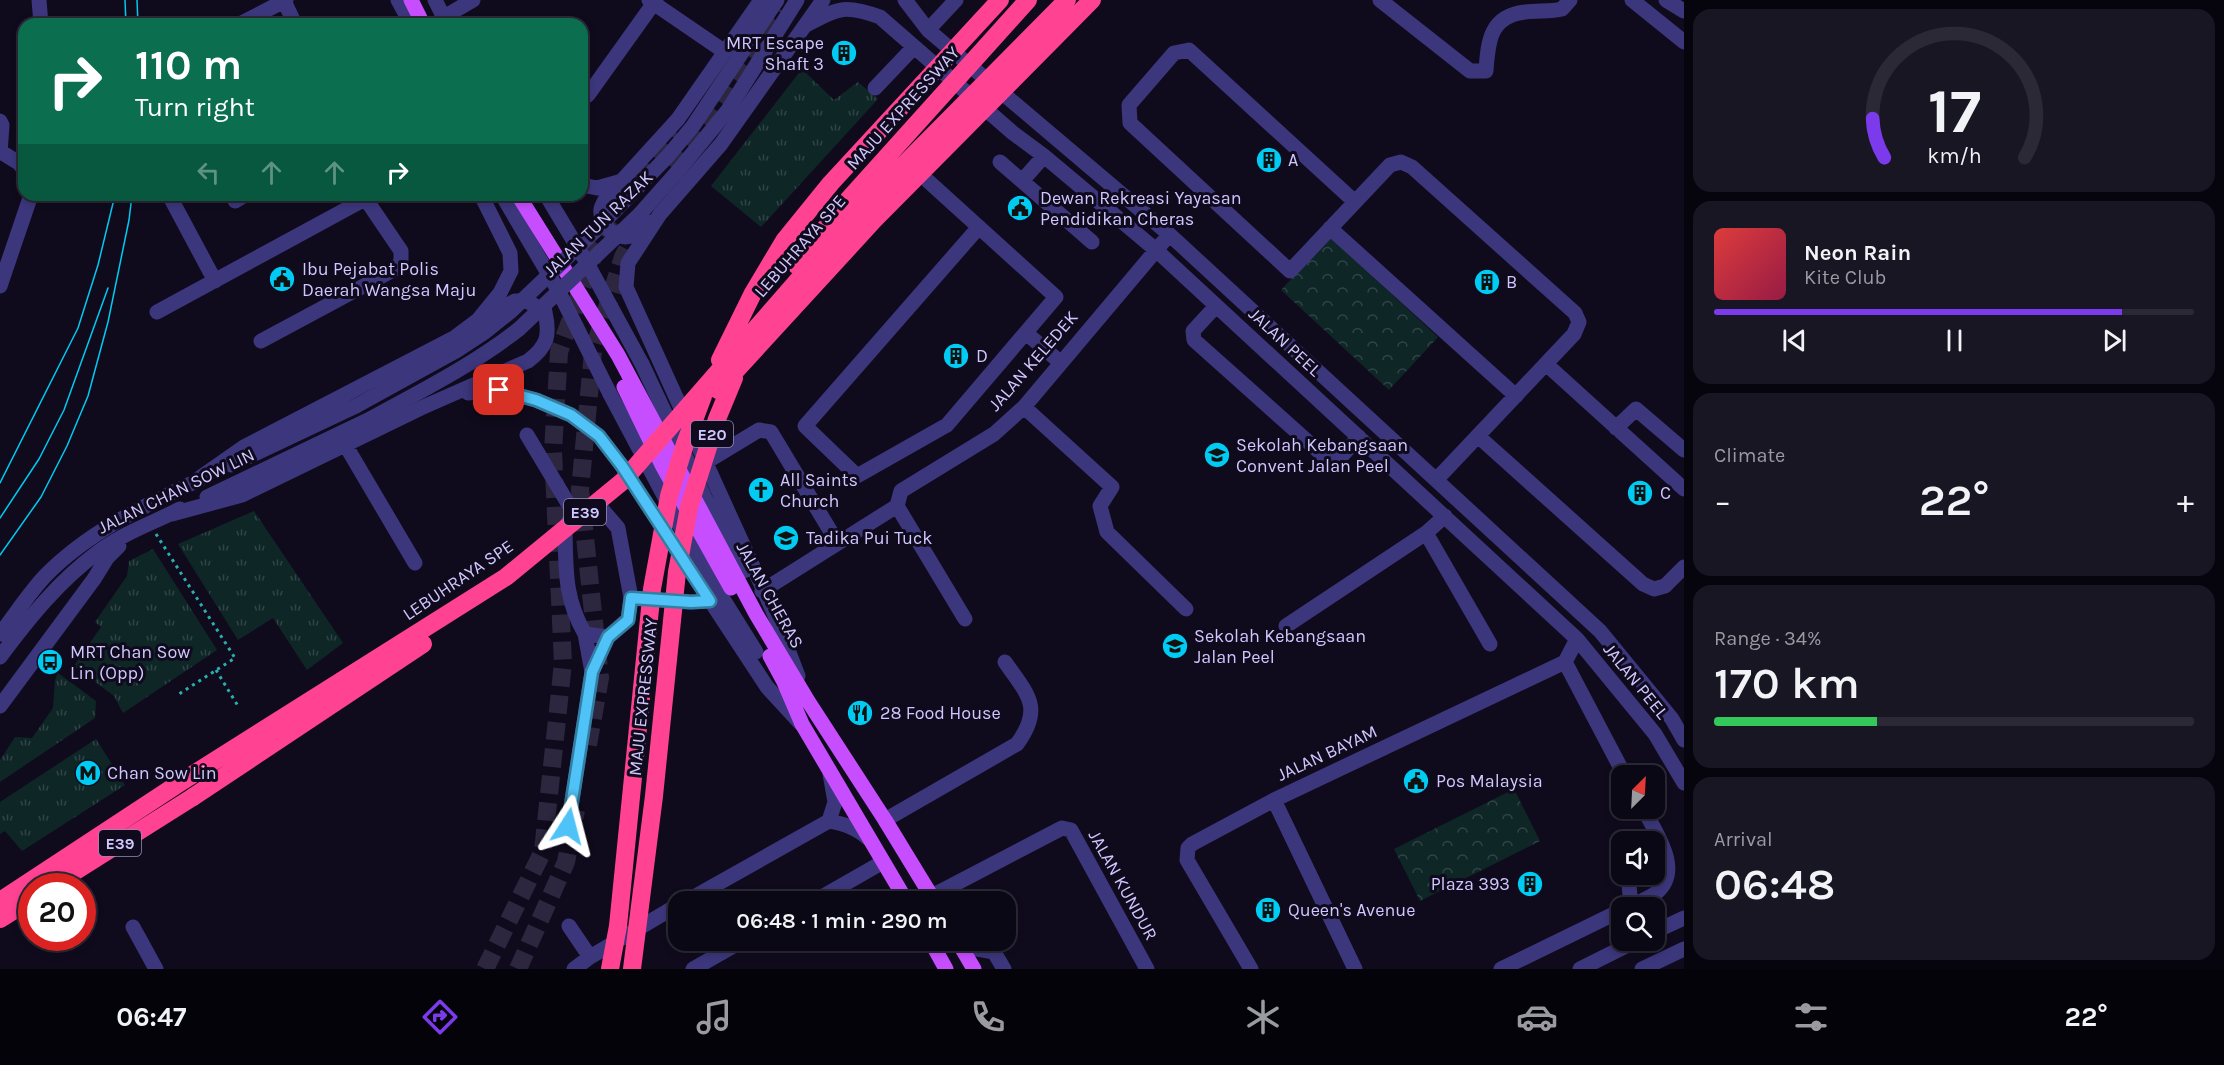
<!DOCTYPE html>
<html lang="en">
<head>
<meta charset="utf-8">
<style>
	:root { --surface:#0b0816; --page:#191623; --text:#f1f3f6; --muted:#9a9aa1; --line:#2b2935; --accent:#7c3aed }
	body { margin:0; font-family:Karla,sans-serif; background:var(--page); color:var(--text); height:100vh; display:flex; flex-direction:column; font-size:22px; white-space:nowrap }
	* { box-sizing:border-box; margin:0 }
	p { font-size:20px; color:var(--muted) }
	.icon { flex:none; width:33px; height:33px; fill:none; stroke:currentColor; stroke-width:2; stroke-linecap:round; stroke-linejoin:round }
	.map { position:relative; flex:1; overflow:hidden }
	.side { display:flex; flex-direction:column; gap:9px; padding:9px; background:#06040c; width:540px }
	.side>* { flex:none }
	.banner { position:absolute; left:18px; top:18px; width:570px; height:183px; border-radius:18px; box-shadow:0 3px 9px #0003,0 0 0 2px var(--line); background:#0b6e4f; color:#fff; overflow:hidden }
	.needle { width:39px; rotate:24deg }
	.buttons { position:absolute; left:1611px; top:765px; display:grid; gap:12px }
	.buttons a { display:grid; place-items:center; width:54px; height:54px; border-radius:12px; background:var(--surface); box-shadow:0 3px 9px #0003,0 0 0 2px var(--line); font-size:30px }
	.speed { position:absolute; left:18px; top:873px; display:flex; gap:12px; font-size:30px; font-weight:700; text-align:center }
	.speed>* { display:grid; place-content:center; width:78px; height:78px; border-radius:50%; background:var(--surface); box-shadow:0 3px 9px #0003,0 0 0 2px var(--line); line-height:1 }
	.speed .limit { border:9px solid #d22; background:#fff; color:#111 }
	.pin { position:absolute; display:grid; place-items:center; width:51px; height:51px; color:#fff; margin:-26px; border-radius:12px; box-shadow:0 3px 9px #0006 }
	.me { position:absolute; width:66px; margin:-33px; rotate:9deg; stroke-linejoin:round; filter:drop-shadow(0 0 4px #0008) }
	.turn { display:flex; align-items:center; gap:21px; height:126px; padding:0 18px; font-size:27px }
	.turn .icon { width:78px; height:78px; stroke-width:2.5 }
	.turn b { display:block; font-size:42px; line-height:51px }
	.lanes { display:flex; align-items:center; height:57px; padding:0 18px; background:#0003; justify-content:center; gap:30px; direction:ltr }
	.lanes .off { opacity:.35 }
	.big { font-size:45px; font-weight:600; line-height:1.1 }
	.side .tile { flex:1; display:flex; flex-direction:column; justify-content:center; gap:9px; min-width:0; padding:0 21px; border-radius:18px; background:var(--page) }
	.side .dial { align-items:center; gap:0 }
	.dial svg { height:156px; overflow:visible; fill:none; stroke:var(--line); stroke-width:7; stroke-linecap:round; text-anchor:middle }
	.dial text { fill:var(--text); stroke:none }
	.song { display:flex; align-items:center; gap:18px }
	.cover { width:72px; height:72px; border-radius:9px; background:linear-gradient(135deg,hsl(0 70% 55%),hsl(340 70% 35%)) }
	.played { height:6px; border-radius:3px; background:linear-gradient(90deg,var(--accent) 85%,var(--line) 85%) }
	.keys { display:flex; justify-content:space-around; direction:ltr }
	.heat { display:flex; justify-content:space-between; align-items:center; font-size:33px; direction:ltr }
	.charge { height:9px; border-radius:4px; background:linear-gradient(90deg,#34c759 34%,var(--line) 0) }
	.trip { position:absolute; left:668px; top:891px; width:348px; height:60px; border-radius:18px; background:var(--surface); box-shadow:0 3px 9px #0003,0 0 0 2px var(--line); font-weight:600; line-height:60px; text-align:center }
	.tabs { display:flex; height:96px; justify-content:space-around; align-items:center; background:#040309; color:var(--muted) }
	.tabs .icon { width:42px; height:42px }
	.tabs .active { color:var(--accent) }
	.tabs b { font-size:27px; color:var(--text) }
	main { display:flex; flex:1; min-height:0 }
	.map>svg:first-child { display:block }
	.grass { fill:url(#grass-tufts) }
	.park { fill:url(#park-crowns) }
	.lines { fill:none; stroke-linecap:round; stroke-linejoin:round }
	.highway-tunnel { stroke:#2c273f; stroke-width:18; stroke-dasharray:18 9; stroke-linecap:butt }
	.path { stroke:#2baeae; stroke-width:3; stroke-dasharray:3 4.5; stroke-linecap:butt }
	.minor { stroke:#3c367c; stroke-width:15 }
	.major { stroke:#c74eff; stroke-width:15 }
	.highway { stroke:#ff4291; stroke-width:18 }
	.tram { stroke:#00cbf2; stroke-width:1.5 }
	.minor-bridge { stroke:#3c367c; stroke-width:15 }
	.highway-bridge { stroke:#ff4291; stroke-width:18 }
	.route-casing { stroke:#337fa1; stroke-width:15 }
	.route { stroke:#4fc3f7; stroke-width:10 }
	.labels { text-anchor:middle; stroke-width:6; stroke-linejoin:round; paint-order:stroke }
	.shield { fill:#0f0b1d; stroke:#968fbb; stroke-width:1.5 }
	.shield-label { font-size:16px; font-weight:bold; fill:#d0c7ff }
	.poi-label { font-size:18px; fill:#d0c7ff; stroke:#0f0b1d; text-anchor:start }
	.street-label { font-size:18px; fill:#d0c7ff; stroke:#0f0b1d }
</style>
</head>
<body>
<main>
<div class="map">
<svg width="1684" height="969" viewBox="0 0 1684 969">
	<defs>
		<pattern id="grass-tufts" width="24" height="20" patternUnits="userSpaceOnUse" patternTransform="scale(1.5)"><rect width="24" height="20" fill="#0e2626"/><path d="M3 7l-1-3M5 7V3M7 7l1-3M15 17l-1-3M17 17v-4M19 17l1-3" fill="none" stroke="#304447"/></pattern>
		<pattern id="park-crowns" width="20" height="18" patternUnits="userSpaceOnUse" patternTransform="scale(1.5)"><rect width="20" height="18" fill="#0e2626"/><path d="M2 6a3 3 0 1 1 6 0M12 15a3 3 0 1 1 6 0" fill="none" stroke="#304447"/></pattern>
	</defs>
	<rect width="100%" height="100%" fill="#0f0b1d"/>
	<path class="grass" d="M802,69L834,100L858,82L878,99L761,227L711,186Z
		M254,511L343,643L307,670L273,618L238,640L178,544Z
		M153,549L217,650L123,713L114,696L74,666L101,627L95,622L127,576L129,561Z
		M58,673L96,701L95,718L0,782V760L15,737L32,738L53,708L55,680Z
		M96,739L125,785L22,851L5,831L0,834V802Z"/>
	<path class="park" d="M1330,237L1438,337L1389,390L1281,290Z
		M1514,789L1540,841L1420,901L1394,849Z"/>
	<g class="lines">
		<path class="highway-tunnel" d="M673,168L782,11
			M640,180L674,131
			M588,745L600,678L580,490L593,352L623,257L641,223
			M485,969L543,851L563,663L553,451L559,352L597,246L617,216
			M518,969L566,862L576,810"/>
		<path class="path" d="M156,534L235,658L179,694
			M216,670L238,706"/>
		<path class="minor" d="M39,0L41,24
			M398,0L411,24
			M435,0L447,24
			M649,0L725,52
			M905,0L928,30L1170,235L1600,631L1672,719L1684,740
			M1380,0L1470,71H1486C1488,41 1490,16 1525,12C1537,10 1550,12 1562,9L1570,0
			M1632,0L1684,42
			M1666,0L1684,11
			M284,1L295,24
			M444,17L473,0
			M240,24L286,0
			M806,25C839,8 844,4 880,17L1013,133L1044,156L1156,250L1577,639L1655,734L1684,783
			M928,30L956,0
			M875,88L914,47
			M582,98L588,95L656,0
			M0,121L2,125L0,153
			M1,152L19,163L24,170
			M1000,162L1092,242
			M928,181L1056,297L947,425L857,476L805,426L979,227
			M1022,181L1044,156
			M582,185L597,188L622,181
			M169,195L215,281
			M232,195L235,201L245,195
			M502,195L558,290
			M546,195L587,263
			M1355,202L1189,50L1174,53L1129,105L1130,123L1290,271L1390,165L1401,162L1412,167L1575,313L1579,322L1574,334L1436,480
			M651,222C645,228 639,233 631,236C616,241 599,225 601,209C602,205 605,200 607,197L678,119L761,0
			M1330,228L1516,396
			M0,286L31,195
			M1216,306L1193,331L1194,340L1325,457L1339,459L1359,437
			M157,312L365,199
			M1026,333L1060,362
			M261,341L397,268L401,260V251L363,195
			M642,364L705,498L744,571
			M1546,364L1684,489
			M468,393L499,390L536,400L571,415L599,436L622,466L767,687L801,724
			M610,394L695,554L756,652
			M1024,407L1112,487L1100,506L1107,532L1186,609
			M1616,428L1636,409L1684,450
			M527,435L572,510
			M1479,437L1643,584L1654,589L1665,586L1684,567
			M346,446L415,563
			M706,462L759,430L771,432L837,542
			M231,465L356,406
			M194,482L244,447L454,338L478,320L500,293L511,271L510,253L481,195
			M207,497L370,419
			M897,506L965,619
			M172,514L242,495L421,408L528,361C548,346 550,335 545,312L527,301H515L478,320
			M568,522L565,529C566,569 564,598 585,634L608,637
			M1426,533L1490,644
			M762,591L897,506L901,491L994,434L1024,407L1163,242
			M631,598L691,602L710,601
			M1286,626L1426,533L1445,516
			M0,634C15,615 29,593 45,576C89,531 146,505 201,479
			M585,634L592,672
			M0,657C29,618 59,581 98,552C123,533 153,523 180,509
			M1565,662L1625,776
			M798,676L774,613L626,287L628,263L660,214L721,144L823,0
			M0,706L94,579L107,558L119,546
			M1274,800L1355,969
			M885,820L1017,744C1044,707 1027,694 1005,662
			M829,821L835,802L830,774
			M568,826L592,672L608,637L628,619L631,598L618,528L600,507L572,510
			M932,896L1062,828L1071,830L1147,969
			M685,902L829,821C845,824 857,828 869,839
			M813,902L883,862
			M1631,905L1629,885L1634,874
			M1627,908C1636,903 1648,899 1656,893C1684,870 1655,832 1643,808
			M569,926L590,957
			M133,927L156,969
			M1654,932L1684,918
			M961,946L994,952L1004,969
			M574,969L590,957L678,905
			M693,969L744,940
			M1251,969L1187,860L1188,848L1192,844L1274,800L1565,662L1577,639
			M1501,969L1622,910
			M1580,969L1638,940
			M1642,969L1684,949"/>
		<path class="major" d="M411,0L423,24
			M518,195L618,355L756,614L808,701L885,820L935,902
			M624,387L662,465L731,588
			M770,656L784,682L802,724L907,902
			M930,940L946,969
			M957,940L974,969"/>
		<path class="highway" d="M52,886L193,797
			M0,919L32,899"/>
		<path class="tram" d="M125,0L126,24
			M137,0L138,24
			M0,483L78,328L98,265L115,195
			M0,518L39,459L64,410L108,288
			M0,555L41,497L67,446L88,396L108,322L129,220L132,195"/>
		<path class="minor-bridge" d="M587,263L642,364
			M558,290L610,394
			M356,406L456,351L485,332L510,312L597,229L668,156L693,126L777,0
			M370,419C421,391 473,365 519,329L639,215L678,171L728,110L797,0"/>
		<path class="highway-bridge" d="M796,265L847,201L1028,0
			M720,360L753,293L784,241L831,183L1000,0
			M718,390L874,220L1092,0
			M193,797L423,644
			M0,901L181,782L506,577L623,481L861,208L1067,0
			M610,969L618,926L652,589L669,496L685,444L703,396
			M632,969L654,796L677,572L689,507L717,419L734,378"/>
	</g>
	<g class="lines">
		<g class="route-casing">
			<path id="route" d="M499,390L536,400L571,415L599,436L622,466L710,601L691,602L631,598L628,620L608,637L592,672L568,826"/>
		</g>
		<use href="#route" class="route"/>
	</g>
	<defs>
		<g id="building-disc" transform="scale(1.35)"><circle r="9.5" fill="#00cbf2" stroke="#0f0b1d"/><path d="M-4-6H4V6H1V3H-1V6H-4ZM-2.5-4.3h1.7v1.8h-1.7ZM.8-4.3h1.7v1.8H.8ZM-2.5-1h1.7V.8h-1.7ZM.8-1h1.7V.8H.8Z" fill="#111"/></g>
		<g id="civic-disc" transform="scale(1.35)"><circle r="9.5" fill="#00cbf2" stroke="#0f0b1d"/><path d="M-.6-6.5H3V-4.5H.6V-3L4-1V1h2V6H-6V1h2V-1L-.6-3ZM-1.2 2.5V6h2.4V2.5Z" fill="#111"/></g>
		<g id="school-disc" transform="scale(1.35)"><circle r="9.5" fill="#00cbf2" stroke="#0f0b1d"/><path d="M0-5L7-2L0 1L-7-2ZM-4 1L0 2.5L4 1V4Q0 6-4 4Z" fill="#111"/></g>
		<g id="church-disc" transform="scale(1.35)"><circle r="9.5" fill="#00cbf2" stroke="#0f0b1d"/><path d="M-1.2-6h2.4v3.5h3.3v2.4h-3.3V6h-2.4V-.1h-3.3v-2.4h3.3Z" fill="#111"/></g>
		<g id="bus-disc" transform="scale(1.35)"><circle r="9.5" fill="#00cbf2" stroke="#0f0b1d"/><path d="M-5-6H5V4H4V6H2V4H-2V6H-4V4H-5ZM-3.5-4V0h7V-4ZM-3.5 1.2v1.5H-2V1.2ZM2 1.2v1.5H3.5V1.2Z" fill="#111"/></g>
		<g id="restaurant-disc" transform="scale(1.35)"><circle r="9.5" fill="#00cbf2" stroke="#0f0b1d"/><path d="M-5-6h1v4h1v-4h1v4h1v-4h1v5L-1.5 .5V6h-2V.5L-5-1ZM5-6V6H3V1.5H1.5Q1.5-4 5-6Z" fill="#111"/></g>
		<g id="metro-disc" transform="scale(1.35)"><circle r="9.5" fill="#00cbf2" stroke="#0f0b1d"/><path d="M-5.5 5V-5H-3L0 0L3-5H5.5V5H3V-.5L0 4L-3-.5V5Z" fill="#111"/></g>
	</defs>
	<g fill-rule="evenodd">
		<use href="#building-disc" x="844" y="53"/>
		<use href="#building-disc" x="1269" y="160"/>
		<use href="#civic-disc" x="1020" y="208"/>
		<use href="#civic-disc" x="282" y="279"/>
		<use href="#building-disc" x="1487" y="282"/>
		<use href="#building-disc" x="956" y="356"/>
		<use href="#school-disc" x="1217" y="455"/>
		<use href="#church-disc" x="761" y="490"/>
		<use href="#building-disc" x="1640" y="493"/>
		<use href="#school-disc" x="786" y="538"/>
		<use href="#school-disc" x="1175" y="646"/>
		<use href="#bus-disc" x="50" y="662"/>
		<use href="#restaurant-disc" x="860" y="713"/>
		<use href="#metro-disc" x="88" y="773"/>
		<use href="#civic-disc" x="1416" y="781"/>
		<use href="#building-disc" x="1530" y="884"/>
		<use href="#building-disc" x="1268" y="910"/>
	</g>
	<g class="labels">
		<g class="shield">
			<rect x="691" y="421" width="42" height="26" rx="4.5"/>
			<rect x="564" y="499" width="42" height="26" rx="4.5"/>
			<rect x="99" y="830" width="42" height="26" rx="4.5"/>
		</g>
		<g class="shield-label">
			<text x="712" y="440">E20</text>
			<text x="585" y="518">E39</text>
			<text x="120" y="849">E39</text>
		</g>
		<g class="poi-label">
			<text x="824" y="49" text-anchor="end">MRT Escape<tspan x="824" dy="21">Shaft 3</tspan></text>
			<text x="1288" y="166">A</text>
			<text x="1040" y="204">Dewan Rekreasi Yayasan<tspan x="1040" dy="21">Pendidikan Cheras</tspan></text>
			<text x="302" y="275">Ibu Pejabat Polis<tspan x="302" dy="21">Daerah Wangsa Maju</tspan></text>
			<text x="1506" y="288">B</text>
			<text x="976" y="362">D</text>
			<text x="1236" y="451">Sekolah Kebangsaan<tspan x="1236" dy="21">Convent Jalan Peel</tspan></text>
			<text x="780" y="486">All Saints<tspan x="780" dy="21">Church</tspan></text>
			<text x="1660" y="499">C</text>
			<text x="806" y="544">Tadika Pui Tuck</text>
			<text x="1194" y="642">Sekolah Kebangsaan<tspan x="1194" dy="21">Jalan Peel</tspan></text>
			<text x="70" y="658">MRT Chan Sow<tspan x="70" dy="21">Lin (Opp)</tspan></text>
			<text x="880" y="719">28 Food House</text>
			<text x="107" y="779">Chan Sow Lin</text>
			<text x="1436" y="787">Pos Malaysia</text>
			<text x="1510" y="890" text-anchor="end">Plaza 393</text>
			<text x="1288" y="916">Queen's Avenue</text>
		</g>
		<g class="street-label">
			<text transform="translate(903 108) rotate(-48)" y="6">MAJU EXPRESSWAY</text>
			<text transform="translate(598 224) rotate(-44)" y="6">JALAN TUN RAZAK</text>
			<text transform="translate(800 246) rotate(-49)" y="6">LEBUHRAYA SPE</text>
			<text transform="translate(1285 342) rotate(43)" y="6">JALAN PEEL</text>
			<text transform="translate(1033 361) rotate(-49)" y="6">JALAN KELEDEK</text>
			<text transform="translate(176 491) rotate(-26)" y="6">JALAN CHAN SOW LIN</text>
			<text transform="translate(458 580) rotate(-34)" y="6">LEBUHRAYA SPE</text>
			<text transform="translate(770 595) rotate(61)" y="6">JALAN CHERAS</text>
			<text transform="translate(1636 681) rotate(51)" y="6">JALAN PEEL</text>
			<text transform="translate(643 697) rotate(-84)" y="6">MAJU EXPRESSWAY</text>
			<text transform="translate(1327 753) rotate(-25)" y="6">JALAN BAYAM</text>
			<text transform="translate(1123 885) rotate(61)" y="6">JALAN KUNDUR</text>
		</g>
	</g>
</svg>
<div class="buttons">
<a><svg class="needle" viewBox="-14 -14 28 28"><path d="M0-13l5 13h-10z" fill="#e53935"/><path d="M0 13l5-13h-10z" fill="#9a9aa1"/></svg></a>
<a><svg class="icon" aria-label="sound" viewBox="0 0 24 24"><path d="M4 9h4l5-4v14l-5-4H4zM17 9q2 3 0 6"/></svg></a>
<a><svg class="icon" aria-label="search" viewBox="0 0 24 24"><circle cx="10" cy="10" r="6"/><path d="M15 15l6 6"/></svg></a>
</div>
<div class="speed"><div class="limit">20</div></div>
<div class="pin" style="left:499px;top:390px;background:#d93025"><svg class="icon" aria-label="arrive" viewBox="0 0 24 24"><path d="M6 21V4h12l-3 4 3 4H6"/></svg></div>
<svg class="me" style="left:568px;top:826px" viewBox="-20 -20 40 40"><path d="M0-17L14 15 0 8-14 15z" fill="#4fc3f7" stroke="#fff" stroke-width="4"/></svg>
<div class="trip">06:48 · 1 min · 290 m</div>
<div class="banner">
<div class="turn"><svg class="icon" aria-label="right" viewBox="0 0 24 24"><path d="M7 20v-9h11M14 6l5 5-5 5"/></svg><div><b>110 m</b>Turn right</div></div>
<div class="lanes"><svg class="icon off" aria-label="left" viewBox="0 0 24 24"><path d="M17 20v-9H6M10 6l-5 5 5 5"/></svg><svg class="icon off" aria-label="ahead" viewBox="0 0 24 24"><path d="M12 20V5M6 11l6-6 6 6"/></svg><svg class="icon off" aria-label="ahead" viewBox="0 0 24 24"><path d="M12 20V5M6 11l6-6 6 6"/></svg><svg class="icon" aria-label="right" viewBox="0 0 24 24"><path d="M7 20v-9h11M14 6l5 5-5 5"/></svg></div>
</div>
</div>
<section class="side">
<div class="tile dial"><svg viewBox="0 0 100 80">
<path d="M14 69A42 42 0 1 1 86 69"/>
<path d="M14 69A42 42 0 0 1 8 49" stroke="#7c3aed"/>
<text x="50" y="56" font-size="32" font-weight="700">17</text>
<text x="50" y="72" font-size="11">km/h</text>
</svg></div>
<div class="tile">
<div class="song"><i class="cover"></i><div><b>Neon Rain</b><p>Kite Club</p></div></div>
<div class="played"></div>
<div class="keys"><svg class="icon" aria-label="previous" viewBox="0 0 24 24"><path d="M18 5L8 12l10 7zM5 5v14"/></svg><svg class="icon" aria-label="pause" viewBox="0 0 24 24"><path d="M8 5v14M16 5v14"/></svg><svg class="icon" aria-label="next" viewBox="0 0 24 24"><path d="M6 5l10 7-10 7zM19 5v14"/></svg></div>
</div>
<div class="tile"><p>Climate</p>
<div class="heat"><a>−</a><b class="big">22°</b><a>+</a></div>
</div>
<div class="tile"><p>Range · 34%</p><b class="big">170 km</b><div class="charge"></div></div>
<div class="tile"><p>Arrival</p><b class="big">06:48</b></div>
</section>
</main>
<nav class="tabs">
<b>06:47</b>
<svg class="icon active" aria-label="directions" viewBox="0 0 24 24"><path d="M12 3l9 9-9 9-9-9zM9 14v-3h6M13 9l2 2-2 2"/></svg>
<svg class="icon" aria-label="music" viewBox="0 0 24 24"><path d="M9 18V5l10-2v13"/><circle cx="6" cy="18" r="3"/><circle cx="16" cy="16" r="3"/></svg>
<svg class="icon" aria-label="phone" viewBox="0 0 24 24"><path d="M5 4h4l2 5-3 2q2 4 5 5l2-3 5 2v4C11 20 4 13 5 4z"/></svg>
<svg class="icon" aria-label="climate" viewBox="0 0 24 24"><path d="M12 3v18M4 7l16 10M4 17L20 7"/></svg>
<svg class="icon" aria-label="car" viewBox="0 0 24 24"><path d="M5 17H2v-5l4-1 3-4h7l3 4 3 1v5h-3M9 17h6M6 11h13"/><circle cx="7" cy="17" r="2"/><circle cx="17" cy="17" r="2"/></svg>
<svg class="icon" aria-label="filters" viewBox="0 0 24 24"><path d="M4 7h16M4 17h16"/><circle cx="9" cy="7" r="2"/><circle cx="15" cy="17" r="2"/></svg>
<b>22°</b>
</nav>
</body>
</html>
